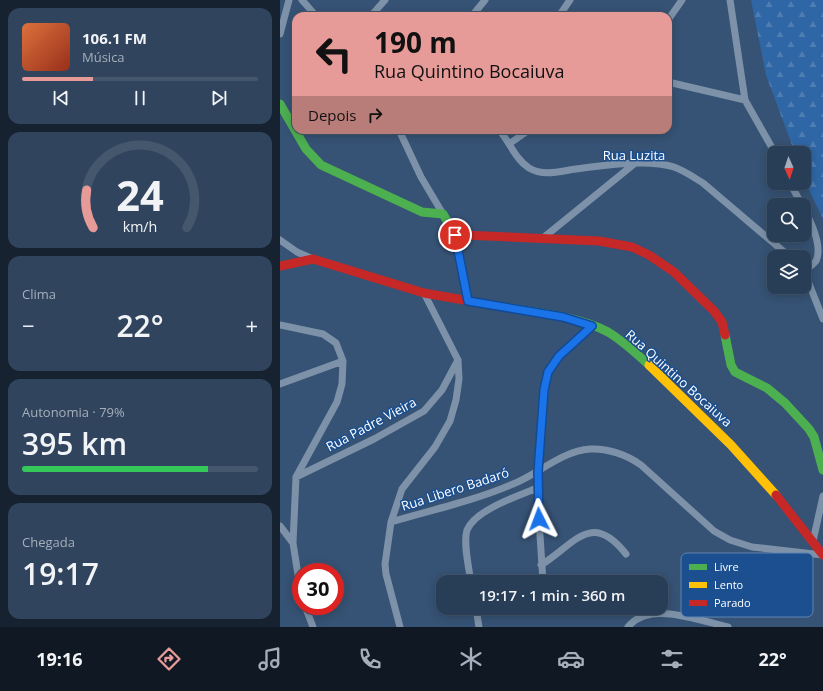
<!DOCTYPE html>
<html lang="pt">
<head>
<meta charset="utf-8">
<style>
	:root { --surface:#283e57; --page:#30455d; --text:#f1f3f6; --muted:#a5aeba; --line:#44576d; --accent:#e69b98 }
	body { margin:0; font-family:"Open Sans",sans-serif; background:var(--page); color:var(--text); height:100vh; display:flex; flex-direction:column; font-size:15px; white-space:nowrap }
	* { box-sizing:border-box; margin:0 }
	p { font-size:13px; color:var(--muted) }
	.icon { flex:none; width:22px; height:22px; fill:none; stroke:currentColor; stroke-width:2; stroke-linecap:round; stroke-linejoin:round }
	.map { position:relative; flex:1; overflow:hidden }
	.sheet { display:flex; flex-direction:column; gap:8px; padding:8px; background:#162230; width:280px }
	.sheet>* { flex:none }
	.guide { position:absolute; left:12px; top:12px; width:380px; height:122px; border-radius:12px; box-shadow:0 2px 10px #0003,0 0 0 1px var(--line); background:#e69b98; color:#111; overflow:hidden }
	.needle { width:26px; rotate:177deg }
	.controls { position:absolute; left:487px; top:146px; display:grid; gap:8px }
	.controls a { display:grid; place-items:center; width:44px; height:44px; border-radius:8px; background:var(--surface); box-shadow:0 2px 10px #0003,0 0 0 1px var(--line); font-size:20px }
	.speed { position:absolute; left:12px; top:563px; display:flex; gap:8px; font-size:20px; font-weight:700; text-align:center }
	.speed>* { display:grid; place-content:center; width:52px; height:52px; border-radius:50%; background:var(--surface); box-shadow:0 2px 10px #0003,0 0 0 1px var(--line); line-height:1 }
	.speed .limit { border:6px solid #d22; background:#fff; color:#111 }
	.pin { position:absolute; display:grid; place-items:center; width:34px; height:34px; color:#fff; margin:-17px; border:2px solid #fff; border-radius:50%; box-shadow:0 1px 4px #0007 }
	.me { position:absolute; width:44px; margin:-22px; rotate:357deg; stroke-linejoin:round; filter:drop-shadow(0 0 3px #0008) }
	.turn { display:flex; align-items:center; gap:14px; height:84px; padding:0 16px; font-size:18px }
	.turn .icon { width:52px; height:52px; stroke-width:2.5 }
	.turn b { display:block; font-size:28px; line-height:34px }
	.then { display:flex; align-items:center; height:38px; padding:0 16px; background:#0003; gap:8px; font-size:15px }
	.big { font-size:30px; font-weight:600; line-height:1.1 }
	.sheet .widget { flex:1; display:flex; flex-direction:column; justify-content:center; gap:6px; min-width:0; padding:0 14px; border-radius:12px; background:var(--page) }
	.sheet .dial { align-items:center; gap:0 }
	.dial svg { height:104px; overflow:visible; fill:none; stroke:var(--line); stroke-width:7; stroke-linecap:round; text-anchor:middle }
	.dial text { fill:var(--text); stroke:none }
	.song { display:flex; align-items:center; gap:12px }
	.cover { width:48px; height:48px; border-radius:6px; background:linear-gradient(135deg,hsl(20 70% 55%),hsl(10 70% 35%)) }
	.played { height:4px; border-radius:2px; background:linear-gradient(90deg,var(--accent) 30%,var(--line) 30%) }
	.keys { display:flex; justify-content:space-around; direction:ltr }
	.heat { display:flex; justify-content:space-between; align-items:center; font-size:22px; direction:ltr }
	.charge { height:6px; border-radius:3px; background:linear-gradient(90deg,#34c759 79%,var(--line) 0) }
	.trip { position:absolute; left:156px; top:575px; width:232px; height:40px; border-radius:12px; background:var(--surface); box-shadow:0 2px 10px #0003,0 0 0 1px var(--line); font-weight:600; line-height:40px; text-align:center }
	.tabs { display:flex; height:64px; justify-content:space-around; align-items:center; background:#101923; color:var(--muted) }
	.tabs .icon { width:28px; height:28px }
	.tabs .current { color:var(--accent) }
	.tabs b { font-size:18px; color:var(--text) }
	main { display:flex; flex:1; min-height:0 }
	.map>svg:first-child { display:block }
	.forest { fill:url(#forest-firs) }
	.lines { fill:none; stroke-linecap:round; stroke-linejoin:round }
	.street { stroke:#7d92a8; stroke-width:7 }
	.fast { stroke:#4caf50; stroke-width:9 }
	.slow { stroke:#ffc107; stroke-width:9 }
	.jam { stroke:#c62828; stroke-width:9 }
	.route-casing { stroke:#114b97; stroke-width:10 }
	.route { stroke:#1a73e8; stroke-width:7 }
	.labels { text-anchor:middle; stroke-width:3; stroke-linejoin:round; paint-order:stroke }
	.street-label { font-size:13px; fill:#fff; stroke:#1b4f8f }
	.key { fill:#1b4f8f; stroke:#5f84b1; stroke-width:1 }
	.key-label { font-size:11px; fill:#fff }
</style>
</head>
<body>
<main>
<section class="sheet">
<div class="widget">
<div class="song"><i class="cover"></i><div><b>106.1 FM</b><p>Música</p></div></div>
<div class="played"></div>
<div class="keys"><svg class="icon" aria-label="previous" viewBox="0 0 24 24"><path d="M18 5L8 12l10 7zM5 5v14"/></svg><svg class="icon" aria-label="pause" viewBox="0 0 24 24"><path d="M8 5v14M16 5v14"/></svg><svg class="icon" aria-label="next" viewBox="0 0 24 24"><path d="M6 5l10 7-10 7zM19 5v14"/></svg></div>
</div>
<div class="widget dial"><svg viewBox="0 0 100 80">
<path d="M14 69A42 42 0 1 1 86 69"/>
<path d="M14 69A42 42 0 0 1 9 40" stroke="#e69b98"/>
<text x="50" y="56" font-size="32" font-weight="700">24</text>
<text x="50" y="72" font-size="11">km/h</text>
</svg></div>
<div class="widget"><p>Clima</p>
<div class="heat"><a>−</a><b class="big">22°</b><a>+</a></div>
</div>
<div class="widget"><p>Autonomia · 79%</p><b class="big">395 km</b><div class="charge"></div></div>
<div class="widget"><p>Chegada</p><b class="big">19:17</b></div>
</section>
<div class="map">
<svg width="543" height="627" viewBox="0 0 543 627">
	<defs>
		<pattern id="forest-firs" width="22" height="20" patternUnits="userSpaceOnUse"><rect width="22" height="20" fill="#2f66a5"/><path d="M5 1l3.5 6h-7zM16 11l3.5 6h-7z" fill="#4e7db2"/></pattern>
	</defs>
	<rect width="100%" height="100%" fill="#365274"/>
	<path class="forest" d="M471,0H543V219L524,179V153H515L486,75Z"/>
	<g class="lines">
		<path class="street" d="M22,0L36,16
			M450,0L465,100L495,153
			M91,16L105,0
			M192,16L205,0
			M279,16L290,0
			M388,20L402,0
			M0,34L9,0
			M388,82L465,100
			M119,130L141,177L163,214
			M219,130C230,142 235,159 249,168C264,177 281,171 296,169C324,165 368,159 394,167C405,171 413,177 423,183L510,257
			M229,144L249,130
			M510,183L522,205
			M524,209C531,222 543,246 536,261C533,265 528,268 524,271
			M175,235L188,301
			M263,238L354,164
			M0,240L17,252L33,259
			M524,271L543,319
			M0,325L43,334L56,343L63,361L62,384L57,402L16,477L13,543L21,594
			M0,384L63,361
			M16,477L94,439L144,411L162,390L178,360
			M111,522C151,510 194,501 233,484C258,474 282,451 310,449C328,448 347,455 361,465L434,531L450,540L472,547L543,555
			M0,526L13,543
			M533,541L543,496
			M261,565C295,544 311,510 346,554
			M191,582C189,569 183,543 187,530C195,510 238,496 257,488
			M263,582L257,488L264,390L268,372L279,356L312,326
			M25,606L33,627
			M196,608L199,627
			M120,627L106,574L105,564L111,522L122,489L155,447L170,421L176,400L179,379L178,360L144,293
			M348,627C369,600 421,621 448,627"/>
		<path class="fast" d="M0,104L26,149L41,165L142,212L163,214L175,235H182
			M229,308C261,313 299,317 328,332C343,341 356,353 369,365
			M445,335L451,365L455,372L487,388L505,403L529,429L534,437L543,470"/>
		<path class="slow" d="M369,365L451,445L496,495"/>
		<path class="jam" d="M182,235L319,241L352,247L369,255L394,272L434,311L442,322L445,335
			M0,266L33,259L144,293L229,308
			M496,495L543,555"/>
	</g>
	<g class="lines">
		<g class="route-casing">
			<path id="route" d="M175,235L188,301L283,317L312,326L279,356L268,372L264,390L258,472L259,519"/>
		</g>
		<use href="#route" class="route"/>
	</g>
	<g class="labels">
		<g class="street-label">
			<text x="354" y="160">Rua Luzita</text>
			<text transform="translate(399 378) rotate(42)" y="5">Rua Quintino Bocaiuva</text>
			<text transform="translate(91 424) rotate(-28)" y="5">Rua Padre Vieira</text>
			<text transform="translate(175 489) rotate(-18)" y="5">Rua Libero Badaró</text>
		</g>
	</g>
	<rect x="401" y="553" width="132" height="64" rx="6" class="key"/>
	<rect x="409" y="564" width="18" height="6" fill="#4caf50"/>
	<rect x="409" y="582" width="18" height="6" fill="#ffc107"/>
	<rect x="409" y="600" width="18" height="6" fill="#c62828"/>
	<g class="key-label">
		<text x="434" y="571">Livre</text>
		<text x="434" y="589">Lento</text>
		<text x="434" y="607">Parado</text>
	</g>
</svg>
<div class="controls">
<a><svg class="needle" viewBox="-14 -14 28 28"><path d="M0-13l5 13h-10z" fill="#e53935"/><path d="M0 13l5-13h-10z" fill="#a5aeba"/></svg></a>
<a><svg class="icon" aria-label="search" viewBox="0 0 24 24"><circle cx="10" cy="10" r="6"/><path d="M15 15l6 6"/></svg></a>
<a><svg class="icon" aria-label="layers" viewBox="0 0 24 24"><path d="M12 4l9 5-9 5-9-5zM3 14l9 5 9-5"/></svg></a>
</div>
<div class="speed"><div class="limit">30</div></div>
<div class="pin" style="left:175px;top:235px;background:#d93025"><svg class="icon" aria-label="arrive" viewBox="0 0 24 24"><path d="M6 21V4h12l-3 4 3 4H6"/></svg></div>
<svg class="me" style="left:259px;top:519px" viewBox="-20 -20 40 40"><path d="M0-17L14 15 0 8-14 15z" fill="#1a73e8" stroke="#fff" stroke-width="4"/></svg>
<div class="trip">19:17 · 1 min · 360 m</div>
<div class="guide">
<div class="turn"><svg class="icon" aria-label="left" viewBox="0 0 24 24"><path d="M17 20v-9H6M10 6l-5 5 5 5"/></svg><div><b>190 m</b>Rua Quintino Bocaiuva</div></div>
<div class="then">Depois<svg class="icon" aria-label="right" viewBox="0 0 24 24"><path d="M7 20v-9h11M14 6l5 5-5 5"/></svg></div>
</div>
</div>
</main>
<nav class="tabs">
<b>19:16</b>
<svg class="icon current" aria-label="directions" viewBox="0 0 24 24"><path d="M12 3l9 9-9 9-9-9zM9 14v-3h6M13 9l2 2-2 2"/></svg>
<svg class="icon" aria-label="music" viewBox="0 0 24 24"><path d="M9 18V5l10-2v13"/><circle cx="6" cy="18" r="3"/><circle cx="16" cy="16" r="3"/></svg>
<svg class="icon" aria-label="phone" viewBox="0 0 24 24"><path d="M5 4h4l2 5-3 2q2 4 5 5l2-3 5 2v4C11 20 4 13 5 4z"/></svg>
<svg class="icon" aria-label="climate" viewBox="0 0 24 24"><path d="M12 3v18M4 7l16 10M4 17L20 7"/></svg>
<svg class="icon" aria-label="car" viewBox="0 0 24 24"><path d="M5 17H2v-5l4-1 3-4h7l3 4 3 1v5h-3M9 17h6M6 11h13"/><circle cx="7" cy="17" r="2"/><circle cx="17" cy="17" r="2"/></svg>
<svg class="icon" aria-label="filters" viewBox="0 0 24 24"><path d="M4 7h16M4 17h16"/><circle cx="9" cy="7" r="2"/><circle cx="15" cy="17" r="2"/></svg>
<b>22°</b>
</nav>
</body>
</html>
